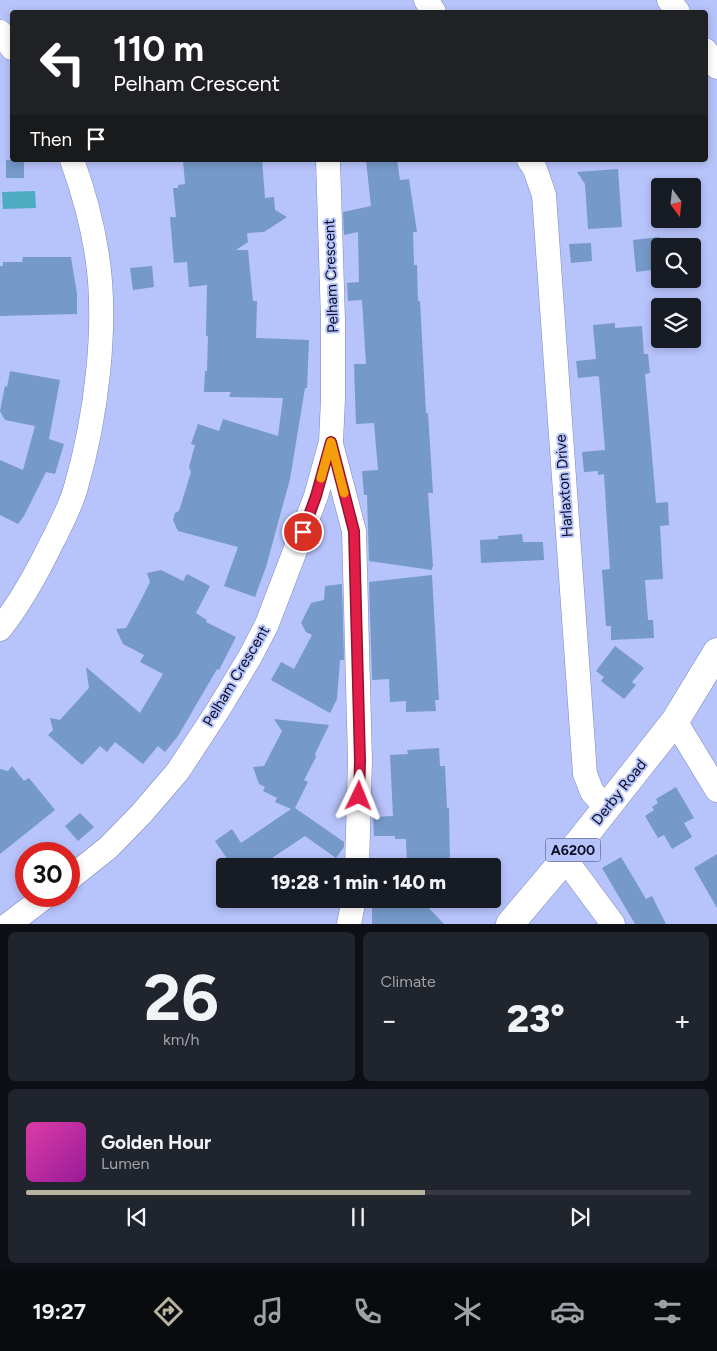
<!DOCTYPE html>
<html lang="en">
<head>
<meta charset="utf-8">
<style>
	:root { --surface:#171b24; --page:#20242c; --text:#f1f3f6; --muted:#9ea1a6; --line:#363941; --accent:#b8b39e }
	body { margin:0; font-family:Figtree,sans-serif; background:var(--page); color:var(--text); height:100vh; display:flex; flex-direction:column; font-size:19px; white-space:nowrap }
	* { box-sizing:border-box; margin:0 }
	p { font-size:16px; color:var(--muted) }
	.icon { flex:none; width:28px; height:28px; fill:none; stroke:currentColor; stroke-width:2; stroke-linecap:round; stroke-linejoin:round }
	.map { position:relative; height:924px; overflow:hidden }
	.details { display:flex; flex-direction:column; gap:8px; padding:8px; background:#0d0f14; flex:1 }
	.details>* { flex:none }
	.guide { position:absolute; left:10px; top:10px; width:698px; height:152px; border-radius:5px; box-shadow:0 2px 8px #0003; background:#202124; color:#fff; overflow:hidden }
	.needle { width:32px; rotate:165deg }
	.tools { position:absolute; left:651px; top:178px; display:grid; gap:10px }
	.tools a { display:grid; place-items:center; width:50px; height:50px; border-radius:5px; background:var(--surface); box-shadow:0 2px 8px #0003; font-size:25px }
	.speed { position:absolute; left:15px; top:842px; display:flex; gap:10px; font-size:25px; font-weight:700; text-align:center }
	.speed>* { display:grid; place-content:center; width:65px; height:65px; border-radius:50%; background:var(--surface); box-shadow:0 2px 8px #0003; line-height:1 }
	.speed .limit { border:8px solid #d22; background:#fff; color:#111 }
	.pin { position:absolute; display:grid; place-items:center; width:42px; height:42px; color:#fff; margin:-21px; border:2px solid #fff; border-radius:50%; box-shadow:0 1px 5px #0007 }
	.me { position:absolute; width:55px; margin:-28px; rotate:2deg; stroke-linejoin:round; filter:drop-shadow(0 0 4px #0008) }
	.turn { display:flex; align-items:center; gap:18px; height:105px; padding:0 20px; font-size:22px }
	.turn .icon { width:65px; height:65px; stroke-width:2.5 }
	.turn b { display:block; font-size:35px; line-height:42px }
	.then { display:flex; align-items:center; height:48px; padding:0 20px; background:#0003; gap:10px; font-size:19px }
	.big { font-size:38px; font-weight:800; line-height:1.1 }
	.details .card { flex:1; display:flex; flex-direction:column; justify-content:center; gap:8px; min-width:0; padding:0 18px; border-radius:8px; background:var(--page) }
	.details .dial { align-items:center; gap:0 }
	.dial b { font-size:65px; line-height:1 }
	.song { display:flex; align-items:center; gap:15px }
	.cover { width:60px; height:60px; border-radius:8px; background:linear-gradient(135deg,hsl(320 70% 55%),hsl(300 70% 35%)) }
	.played { height:5px; border-radius:2px; background:linear-gradient(90deg,var(--accent) 60%,var(--line) 60%) }
	.keys { display:flex; justify-content:space-around; direction:ltr }
	.heat { display:flex; justify-content:space-between; align-items:center; font-size:28px; direction:ltr }
	.details .tiles { flex:1; display:grid; gap:8px; grid-template-columns:1fr 1fr }
	.card:last-child { grid-column:span 2 }
	.trip { position:absolute; left:216px; top:858px; width:285px; height:50px; border-radius:5px; background:var(--surface); box-shadow:0 2px 8px #0003; font-weight:800; line-height:50px; text-align:center }
	.menu { display:flex; height:80px; justify-content:space-around; align-items:center; background:#090b0e; color:var(--muted) }
	.menu .icon { width:35px; height:35px }
	.menu .active { color:var(--accent) }
	.menu b { font-size:22px; color:var(--text) }
	.map>svg:first-child { display:block }
	.water { fill:#4dacc1 }
	.building { fill:#7599c8 }
	.lines { fill:none; stroke-linecap:round; stroke-linejoin:round }
	.minor-casing { stroke:#7d88bc; stroke-width:25 }
	.primary-casing { stroke:#7d88bc; stroke-width:29 }
	.minor { stroke:#fff; stroke-width:24 }
	.primary { stroke:#fff; stroke-width:28 }
	.route-casing { stroke:#92132f; stroke-width:12 }
	.route { stroke:#e11d48; stroke-width:9 }
	.slow { stroke:#f59e0b; stroke-width:9 }
	.labels { text-anchor:middle; stroke-width:4; stroke-linejoin:round; paint-order:stroke }
	.shield { fill:#b7c3fb; stroke:#3e4462; stroke-width:1 }
	.shield-label { font-size:14px; font-weight:bold; fill:#0a0d21 }
	.street-label { font-size:15px; fill:#0a0d21; stroke:#b7c3fb }
</style>
</head>
<body>
<div class="map">
<svg width="717" height="924" viewBox="0 0 717 924">
	<rect width="100%" height="100%" fill="#b7c3fb"/>
	<path class="water" d="M35,191L36,208L3,209L2,192Z"/>
	<path class="building" d="M6,160H24V178H6Z
		M183,160H262L265,198L274,197L275,210L287,217L264,232L247,233L248,242L236,250H248L253,301H257L256,338L309,340L307,388H305L290,479L266,567L255,597L224,586L238,547L178,531L173,520L175,513L179,511L191,472L189,467L195,445L191,444L198,424L219,431L223,419L278,436L283,398L229,397L231,392H204L205,371H207L208,336H206L207,285L189,287L187,262L174,263L170,217H176L173,188H178V185L185,184Z
		M366,160H397L400,180L409,179L417,232H413L414,265H417L418,301H420L426,413H428L433,493H428L433,567H432V570L369,561L367,495H364L362,471L378,470L374,423L356,424L354,364H366L362,300L348,301L347,283L359,282L358,232L344,235L343,212L371,206Z
		M618,169L622,227L588,229L585,184L577,172Z
		M660,237V269L636,272L633,240Z
		M591,243L592,261L571,263L569,244Z
		M23,257H71L77,294V314L0,316V266H3V262H22Z
		M152,266L154,287L133,290L130,268Z
		M615,323V328L642,326L644,354H648L650,373L645,374L656,503L668,502L669,525L660,526L663,579L645,580L648,620H653L654,638L611,640V626H606L602,570L610,569L604,474L598,475V471L584,472L582,452L605,450L599,377L597,376L578,378L576,361L596,359L593,325Z
		M10,371L60,380L49,439L64,444L55,474L46,472L24,516L18,524L0,515V460L23,470L35,426L5,420L0,411L5,386L7,387Z
		M522,534L523,542H543L544,560L481,563L480,540L498,539V536Z
		M161,570L183,581L187,574L210,586L196,613L207,620L206,622L236,637L219,670L217,669L178,736L165,752L158,746L143,764L115,742L107,752L100,746L82,765L48,735L53,730L50,718L60,720L89,688L86,667L140,713L163,674L140,662L144,655L123,644L116,629L126,628L139,604L150,582L147,573Z
		M432,575L439,700H435L436,711L406,712V701L390,702L389,679L372,680L369,582Z
		M342,584L344,660H340L337,699L330,713L271,680L281,662L294,669L312,635L306,632L301,623L311,603L324,600L325,586Z
		M615,646L644,668L632,682L636,685L624,699L601,681L604,677L596,671Z
		M274,719L329,725L315,754L316,757L304,780L308,782L295,808L344,842V847L336,858L305,836L260,866H232L215,841L232,829L241,843L291,809L275,802L277,798L263,791L265,787L259,784L253,767L264,766L282,731Z
		M439,748L440,766H445L447,808H449L450,863L444,864V866H407L406,839H395V836H374L373,817L393,816L390,755L408,754L407,750Z
		M12,766L24,781L29,778L55,810L0,854V769L8,771Z
		M676,787L694,818L684,823L692,837L672,849L664,835L658,838L645,816L654,810L652,807L658,803L656,799Z
		M80,813L94,827L78,841L65,826Z
		M717,854V908L694,868Z
		M621,857L646,899L652,896L666,924H635L602,868Z
		M372,899H425L424,903L444,924H372Z"/>
	<g class="lines">
		<g class="minor-casing">
			<path id="minor" d="M426,0L434,12
				M669,0L678,12
				M0,32L12,48
				M705,50L717,67
				M529,160L535,169L544,195L585,774L592,792L606,807
				M331,444L354,531L360,761L357,866
				M0,629C21,602 37,573 52,542C61,524 71,506 76,487C96,418 108,326 97,255C92,223 83,190 72,160
				M675,721L717,790
				M565,859L613,924
				M69,879L109,847L142,813L178,771L218,710L250,657L267,624L316,496L331,442L333,399V320L328,160
				M9,924L46,896
				M349,924L354,899"/>
		</g>
		<g class="primary-casing">
			<path id="primary" d="M510,924L581,840L675,721L717,652"/>
		</g>
		<use href="#minor" class="minor"/>
		<use href="#primary" class="primary"/>
	</g>
	<g class="lines">
		<g class="route-casing">
			<path id="route" d="M303,532L316,496L331,442L354,531L360,761L359,796"/>
		</g>
		<use href="#route" class="route"/>
		<path class="slow" d="M321,478L331,442L344,493"/>
	</g>
	<g class="labels">
		<rect class="shield" x="545.5" y="838.5" width="55" height="23" rx="4"/>
		<g class="shield-label">
			<text x="573" y="855">A6200</text>
		</g>
		<g class="street-label">
			<text transform="translate(331 276) rotate(-92)" y="5">Pelham Crescent</text>
			<text transform="translate(564 486) rotate(-94)" y="5">Harlaxton Drive</text>
			<text transform="translate(236 676) rotate(-59)" y="5">Pelham Crescent</text>
			<text transform="translate(619 792) rotate(-52)" y="5">Derby Road</text>
		</g>
	</g>
</svg>
<div class="tools">
<a><svg class="needle" viewBox="-14 -14 28 28"><path d="M0-13l5 13h-10z" fill="#e53935"/><path d="M0 13l5-13h-10z" fill="#9ea1a6"/></svg></a>
<a><svg class="icon" aria-label="search" viewBox="0 0 24 24"><circle cx="10" cy="10" r="6"/><path d="M15 15l6 6"/></svg></a>
<a><svg class="icon" aria-label="layers" viewBox="0 0 24 24"><path d="M12 4l9 5-9 5-9-5zM3 14l9 5 9-5"/></svg></a>
</div>
<div class="speed"><div class="limit">30</div></div>
<div class="pin" style="left:303px;top:532px;background:#d93025"><svg class="icon" aria-label="arrive" viewBox="0 0 24 24"><path d="M6 21V4h12l-3 4 3 4H6"/></svg></div>
<svg class="me" style="left:359px;top:796px" viewBox="-20 -20 40 40"><path d="M0-17L14 15 0 8-14 15z" fill="#e11d48" stroke="#fff" stroke-width="4"/></svg>
<div class="trip">19:28 · 1 min · 140 m</div>
<div class="guide">
<div class="turn"><svg class="icon" aria-label="left" viewBox="0 0 24 24"><path d="M17 20v-9H6M10 6l-5 5 5 5"/></svg><div><b>110 m</b>Pelham Crescent</div></div>
<div class="then">Then<svg class="icon" aria-label="arrive" viewBox="0 0 24 24"><path d="M6 21V4h12l-3 4 3 4H6"/></svg></div>
</div>
</div>
<section class="details">
<div class="tiles">
<div class="card dial"><b>26</b><p>km/h</p></div>
<div class="card"><p>Climate</p>
<div class="heat"><a>−</a><b class="big">23°</b><a>+</a></div>
</div>
<div class="card">
<div class="song"><i class="cover"></i><div><b>Golden Hour</b><p>Lumen</p></div></div>
<div class="played"></div>
<div class="keys"><svg class="icon" aria-label="previous" viewBox="0 0 24 24"><path d="M18 5L8 12l10 7zM5 5v14"/></svg><svg class="icon" aria-label="pause" viewBox="0 0 24 24"><path d="M8 5v14M16 5v14"/></svg><svg class="icon" aria-label="next" viewBox="0 0 24 24"><path d="M6 5l10 7-10 7zM19 5v14"/></svg></div>
</div>
</div>
</section>
<nav class="menu">
<b>19:27</b>
<svg class="icon active" aria-label="directions" viewBox="0 0 24 24"><path d="M12 3l9 9-9 9-9-9zM9 14v-3h6M13 9l2 2-2 2"/></svg>
<svg class="icon" aria-label="music" viewBox="0 0 24 24"><path d="M9 18V5l10-2v13"/><circle cx="6" cy="18" r="3"/><circle cx="16" cy="16" r="3"/></svg>
<svg class="icon" aria-label="phone" viewBox="0 0 24 24"><path d="M5 4h4l2 5-3 2q2 4 5 5l2-3 5 2v4C11 20 4 13 5 4z"/></svg>
<svg class="icon" aria-label="climate" viewBox="0 0 24 24"><path d="M12 3v18M4 7l16 10M4 17L20 7"/></svg>
<svg class="icon" aria-label="car" viewBox="0 0 24 24"><path d="M5 17H2v-5l4-1 3-4h7l3 4 3 1v5h-3M9 17h6M6 11h13"/><circle cx="7" cy="17" r="2"/><circle cx="17" cy="17" r="2"/></svg>
<svg class="icon" aria-label="filters" viewBox="0 0 24 24"><path d="M4 7h16M4 17h16"/><circle cx="9" cy="7" r="2"/><circle cx="15" cy="17" r="2"/></svg>
</nav>
</body>
</html>
